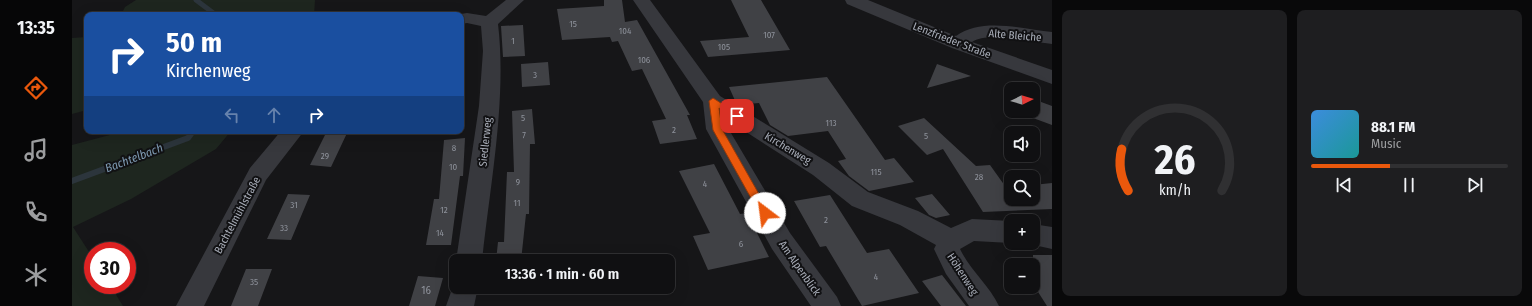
<!DOCTYPE html>
<html lang="en">
<head>
<meta charset="utf-8">
<style>
	:root { --surface:#101012; --page:#1e1e20; --text:#f1f3f6; --muted:#9c9d9f; --line:#303032; --accent:#ea580c }
	body { margin:0; font-family:"Fira Sans Condensed",sans-serif; background:var(--page); color:var(--text); height:100vh; display:flex; flex-direction:column; font-size:15px; white-space:nowrap }
	* { box-sizing:border-box; margin:0 }
	p { font-size:13px; color:var(--muted) }
	.icon { flex:none; width:22px; height:22px; fill:none; stroke:currentColor; stroke-width:2; stroke-linecap:round; stroke-linejoin:round }
	.map { position:relative; flex:1; overflow:hidden }
	.details { display:flex; flex-direction:column; gap:10px; padding:10px; background:#09090a; width:480px }
	.details>* { flex:none }
	.banner { position:absolute; left:12px; top:12px; width:380px; height:122px; border-radius:8px; box-shadow:0 4px 16px #0002,0 0 0 1px var(--line); background:#1a4fa0; color:#fff; overflow:hidden }
	.needle { width:26px; rotate:85deg }
	.controls { position:absolute; left:932px; top:82px; display:grid; gap:8px }
	.controls a { display:grid; place-items:center; width:36px; height:36px; border-radius:8px; background:var(--surface); box-shadow:0 4px 16px #0002,0 0 0 1px var(--line); font-size:20px }
	.speed { position:absolute; left:12px; top:242px; display:flex; gap:8px; font-size:20px; font-weight:700; text-align:center }
	.speed>* { display:grid; place-content:center; width:52px; height:52px; border-radius:50%; background:var(--surface); box-shadow:0 4px 16px #0002,0 0 0 1px var(--line); line-height:1 }
	.speed .limit { border:6px solid #d22; background:#fff; color:#111 }
	.pin { position:absolute; display:grid; place-items:center; width:34px; height:34px; color:#fff; margin:-17px; border-radius:8px; box-shadow:0 2px 6px #0006 }
	.me { position:absolute; width:44px; margin:-22px; rotate:330deg; stroke-linejoin:round; filter:drop-shadow(0 0 3px #0008) }
	.turn { display:flex; align-items:center; gap:14px; height:84px; padding:0 16px; font-size:18px }
	.turn .icon { width:52px; height:52px; stroke-width:2.5 }
	.turn b { display:block; font-size:28px; line-height:34px }
	.lanes { display:flex; align-items:center; height:38px; padding:0 16px; background:#0003; justify-content:center; gap:20px; direction:ltr }
	.lanes .off { opacity:.35 }
	.details .tile { flex:1; display:flex; flex-direction:column; justify-content:center; gap:6px; min-width:0; padding:0 14px; border-radius:8px; background:var(--page) }
	.details .dial { align-items:center; gap:0 }
	.dial svg { height:104px; overflow:visible; fill:none; stroke:var(--line); stroke-width:7; stroke-linecap:round; text-anchor:middle }
	.dial text { fill:var(--text); stroke:none }
	.song { display:flex; align-items:center; gap:12px }
	.cover { width:48px; height:48px; border-radius:6px; background:linear-gradient(135deg,hsl(210 70% 55%),hsl(180 70% 35%)) }
	.played { height:4px; border-radius:2px; background:linear-gradient(90deg,var(--accent) 40%,var(--line) 40%) }
	.keys { display:flex; justify-content:space-around; direction:ltr }
	.details .tiles { flex:1; display:grid; gap:10px; grid-template-columns:repeat(2,1fr) }
	.trip { position:absolute; left:377px; top:254px; width:226px; height:40px; border-radius:8px; background:var(--surface); box-shadow:0 4px 16px #0002,0 0 0 1px var(--line); font-weight:600; line-height:40px; text-align:center }
	main { display:flex; flex:1; min-height:0 }
	.menu { display:flex; flex-direction:column; width:72px; justify-content:space-around; align-items:center; background:#060607; color:var(--muted) }
	.menu .icon { width:28px; height:28px }
	.menu .active { color:var(--accent) }
	.menu b { font-size:18px; color:var(--text) }
	.map>svg:first-child { display:block }
	.green { fill:#1e261f }
	.lines { fill:none; stroke-linecap:round; stroke-linejoin:round }
	.stream-far1 { stroke:#2c353c; stroke-width:5 }
	.stream { stroke:#2c353c; stroke-width:6 }
	.building { fill:#404145 }
	.minor { fill:#37383d; fill-rule:evenodd }
	.route { fill:#ea580c; stroke:#983908 }
	.labels { text-anchor:middle; stroke-width:4; stroke-linejoin:round; paint-order:stroke }
	.number-label { font-size:9px; fill:#8e929b }
	.street-label { font-size:11px; fill:#a8adb8; stroke:#111113 }
	.near-number-label { font-size:11px; fill:#8e929b }
	.water-label { font-size:12px; font-style:italic; fill:#7f9bb3; stroke:#111113 }
</style>
</head>
<body>
<main>
<nav class="menu">
<b>13:35</b>
<svg class="icon active" aria-label="directions" viewBox="0 0 24 24"><path d="M12 3l9 9-9 9-9-9zM9 14v-3h6M13 9l2 2-2 2"/></svg>
<svg class="icon" aria-label="music" viewBox="0 0 24 24"><path d="M9 18V5l10-2v13"/><circle cx="6" cy="18" r="3"/><circle cx="16" cy="16" r="3"/></svg>
<svg class="icon" aria-label="phone" viewBox="0 0 24 24"><path d="M5 4h4l2 5-3 2q2 4 5 5l2-3 5 2v4C11 20 4 13 5 4z"/></svg>
<svg class="icon" aria-label="climate" viewBox="0 0 24 24"><path d="M12 3v18M4 7l16 10M4 17L20 7"/></svg>
</nav>
<div class="map">
<svg width="980" height="306" viewBox="0 0 980 306">
	<rect width="100%" height="100%" fill="#161618"/>
	<path class="green" d="M64,0H243L242,15H49L53,7Z
		M15,37V110L0,114V38Z
		M53,131H159L144,149L59,199L1,227L21,258V285H38L51,306H0V145Z"/>
	<g class="lines">
		<path class="stream-far1" d="M124,0L144,15
			M118,135L121,131"/>
		<path class="stream" d="M0,181L116,138L119,134"/>
	</g>
	<path class="building" d="M532,0H550L553,22L565,20L618,115H615L625,139L588,144L580,121L594,119L570,69L560,71L546,41L540,42L538,37L490,40L485,9L532,6Z
		M659,0H689L718,50L636,57L628,41L677,37Z
		M451,25L453,56L431,57L429,26Z
		M476,62L478,85L450,87L449,64Z
		M865,64L899,76L855,88Z
		M755,77L813,160L822,158L842,182L797,191L777,176L766,161L774,159L756,131L716,136L698,125L687,103L665,105L657,87Z
		M961,99L980,106V125L961,118Z
		M460,109L463,144H458L457,214H454L449,261H424L426,242H432L435,172H442L440,111Z
		M852,118L904,166L918,165L933,186H939V199H961V185L980,183V209L911,212L871,149L855,155L826,126Z
		M255,131H276L259,167L238,165Z
		M393,138L391,176H388L379,245H354L362,199H367L372,140Z
		M642,164L668,214L675,213L697,257L636,270L621,236L638,233L607,171Z
		M216,194L238,195L219,240L195,239Z
		M860,194L878,215L864,218L857,215L843,198Z
		M758,195L795,253L817,249L847,293L790,306L754,246L748,247L722,201Z
		M961,255H980V306H975L961,284Z
		M174,269H200L186,306H159Z
		M870,275L894,306H869L850,281Z
		M346,276L371,278L363,306H337Z
		M420,287H446L445,295L420,294Z"/>
	<g class="lines">
		<path class="minor" d="M434,0H452L426,24C435,99 418,185 410,261H384L407,106L411,51L409,26L395,23L389,24V15H383L395,13L414,16Z
			M561,0H578L648,96L757,163L796,192L846,211L879,228L900,219L939,221V243L902,241L888,249C898,270 917,285 927,306H897L874,274L862,249L864,245L828,225L780,206L741,175L654,119L656,128L718,233L765,297L769,306H739L700,249L634,129L631,102Z
			M773,0H796L884,36C910,17 950,29 980,32V44C961,42 915,31 900,42L980,70V84L880,48L775,4Z
			M209,131H232L194,180L132,306H104L178,168Z
			M961,224L980,227V249L953,243H961Z
			M384,278V287H406L402,306H374Z"/>
	</g>
	<path class="route" d="M641,98L669,116L665,119L647,108L650,129L696,210L698,213L696,216H689L641,130L637,101Z"/>
	<g class="labels">
		<g class="number-label">
			<text x="501" y="27">15</text>
			<text x="553" y="34">104</text>
			<text x="697" y="38">107</text>
			<text x="441" y="44">1</text>
			<text x="652" y="50">105</text>
			<text x="572" y="63">106</text>
			<text x="463" y="78">3</text>
			<text x="451" y="121">5</text>
			<text x="759" y="126">113</text>
			<text x="602" y="133">2</text>
			<text x="452" y="138">7</text>
			<text x="854" y="139">5</text>
			<text x="382" y="151">8</text>
			<text x="253" y="159">29</text>
			<text x="381" y="170">10</text>
			<text x="804" y="175">115</text>
			<text x="907" y="180">28</text>
			<text x="446" y="185">9</text>
			<text x="633" y="187">4</text>
			<text x="445" y="206">11</text>
			<text x="222" y="208">31</text>
			<text x="372" y="213">12</text>
			<text x="754" y="223">2</text>
			<text x="212" y="231">33</text>
			<text x="368" y="236">14</text>
			<text x="669" y="247">6</text>
			<text x="804" y="280">4</text>
			<text x="182" y="285">35</text>
		</g>
		<g class="street-label">
			<text transform="translate(943 35) rotate(5)" y="4">Alte Bleiche</text>
			<text transform="translate(880 40) rotate(21)" y="4">Lenzfrieder Straße</text>
			<text transform="translate(413 142) rotate(-84)" y="4">Siedlerweg</text>
			<text transform="translate(716 148) rotate(31)" y="4">Kirchenweg</text>
			<text transform="translate(165 215) rotate(-62)" y="4">Bachtelmühlstraße</text>
			<text transform="translate(728 268) rotate(55)" y="4">Am Alpenblick</text>
			<text transform="translate(891 274) rotate(57)" y="4">Höhenweg</text>
		</g>
		<g class="near-number-label">
			<text x="354" y="294">16</text>
		</g>
		<g class="water-label">
			<text transform="translate(62 158) rotate(-21)" y="4">Bachtelbach</text>
		</g>
	</g>
</svg>
<div class="controls">
<a><svg class="needle" viewBox="-14 -14 28 28"><path d="M0-13l5 13h-10z" fill="#e53935"/><path d="M0 13l5-13h-10z" fill="#9c9d9f"/></svg></a>
<a><svg class="icon" aria-label="sound" viewBox="0 0 24 24"><path d="M4 9h4l5-4v14l-5-4H4zM17 9q2 3 0 6"/></svg></a>
<a><svg class="icon" aria-label="search" viewBox="0 0 24 24"><circle cx="10" cy="10" r="6"/><path d="M15 15l6 6"/></svg></a>
<a>+</a>
<a>−</a>
</div>
<div class="speed"><div class="limit">30</div></div>
<div class="pin" style="left:665px;top:116px;background:#d93025"><svg class="icon" aria-label="arrive" viewBox="0 0 24 24"><path d="M6 21V4h12l-3 4 3 4H6"/></svg></div>
<svg class="me" style="left:693px;top:213px" viewBox="-20 -20 40 40"><circle r="19" fill="#fff"/><path d="M0-13L10 11 0 6-10 11z" fill="#ea580c"/></svg>
<div class="trip">13:36 · 1 min · 60 m</div>
<div class="banner">
<div class="turn"><svg class="icon" aria-label="right" viewBox="0 0 24 24"><path d="M7 20v-9h11M14 6l5 5-5 5"/></svg><div><b>50 m</b>Kirchenweg</div></div>
<div class="lanes"><svg class="icon off" aria-label="left" viewBox="0 0 24 24"><path d="M17 20v-9H6M10 6l-5 5 5 5"/></svg><svg class="icon off" aria-label="ahead" viewBox="0 0 24 24"><path d="M12 20V5M6 11l6-6 6 6"/></svg><svg class="icon" aria-label="right" viewBox="0 0 24 24"><path d="M7 20v-9h11M14 6l5 5-5 5"/></svg></div>
</div>
</div>
<section class="details">
<div class="tiles">
<div class="tile dial"><svg viewBox="0 0 100 80">
<path d="M14 69A42 42 0 1 1 86 69"/>
<path d="M14 69A42 42 0 0 1 9 37" stroke="#ea580c"/>
<text x="50" y="56" font-size="32" font-weight="700">26</text>
<text x="50" y="72" font-size="11">km/h</text>
</svg></div>
<div class="tile">
<div class="song"><i class="cover"></i><div><b>88.1 FM</b><p>Music</p></div></div>
<div class="played"></div>
<div class="keys"><svg class="icon" aria-label="previous" viewBox="0 0 24 24"><path d="M18 5L8 12l10 7zM5 5v14"/></svg><svg class="icon" aria-label="pause" viewBox="0 0 24 24"><path d="M8 5v14M16 5v14"/></svg><svg class="icon" aria-label="next" viewBox="0 0 24 24"><path d="M6 5l10 7-10 7zM19 5v14"/></svg></div>
</div>
</div>
</section>
</main>
</body>
</html>
